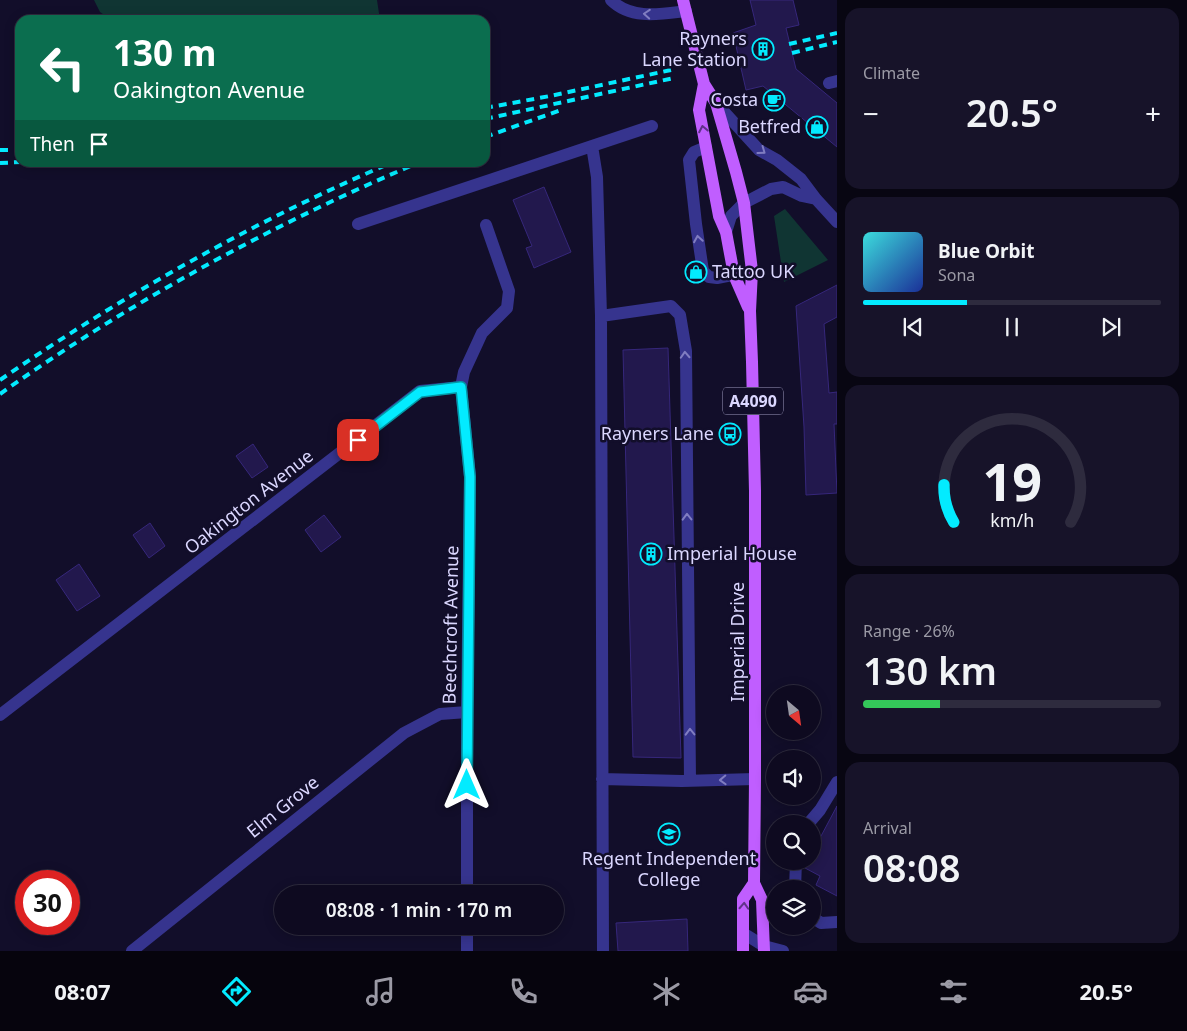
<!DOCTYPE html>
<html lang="en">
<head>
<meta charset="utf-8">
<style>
	:root { --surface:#0e0a20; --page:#171329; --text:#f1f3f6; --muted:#9b9aa5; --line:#2e2b3e; --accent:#03ebff }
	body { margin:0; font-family:"Noto Sans",sans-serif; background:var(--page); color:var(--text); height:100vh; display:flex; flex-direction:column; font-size:19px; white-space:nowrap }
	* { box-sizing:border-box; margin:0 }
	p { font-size:16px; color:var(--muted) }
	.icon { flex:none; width:28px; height:28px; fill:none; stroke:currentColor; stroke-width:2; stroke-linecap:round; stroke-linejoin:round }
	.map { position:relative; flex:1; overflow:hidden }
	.side { display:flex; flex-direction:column; gap:8px; padding:8px; background:#080612; width:350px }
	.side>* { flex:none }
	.guide { position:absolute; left:15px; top:15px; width:475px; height:152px; border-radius:15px; box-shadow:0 2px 12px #0003,0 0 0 1px var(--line); background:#0b6e4f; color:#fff; overflow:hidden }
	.needle { width:32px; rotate:151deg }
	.buttons { position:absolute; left:766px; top:685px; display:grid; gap:10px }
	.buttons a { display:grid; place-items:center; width:55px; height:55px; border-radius:50%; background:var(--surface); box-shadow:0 2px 12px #0003,0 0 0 1px var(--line); font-size:25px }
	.speed { position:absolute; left:15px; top:870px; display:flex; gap:10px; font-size:25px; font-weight:700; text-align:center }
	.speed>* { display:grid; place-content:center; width:65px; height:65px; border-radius:50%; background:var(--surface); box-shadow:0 2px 12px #0003,0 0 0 1px var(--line); line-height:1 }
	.speed .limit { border:8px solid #d22; background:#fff; color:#111 }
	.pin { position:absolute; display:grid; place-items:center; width:42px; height:42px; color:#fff; margin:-21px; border-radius:10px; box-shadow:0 2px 8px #0006 }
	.me { position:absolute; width:55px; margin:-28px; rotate:0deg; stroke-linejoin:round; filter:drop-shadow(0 0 4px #0008) }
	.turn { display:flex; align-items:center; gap:18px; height:105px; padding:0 15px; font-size:22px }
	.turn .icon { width:65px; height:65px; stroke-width:2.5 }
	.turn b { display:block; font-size:35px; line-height:42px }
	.then { display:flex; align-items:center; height:48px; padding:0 15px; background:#0003; gap:10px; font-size:19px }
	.big { font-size:38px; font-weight:600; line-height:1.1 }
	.side .tile { flex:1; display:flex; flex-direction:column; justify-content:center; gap:8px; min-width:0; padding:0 18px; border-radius:15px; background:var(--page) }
	.side .dial { align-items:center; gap:0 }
	.dial svg { height:130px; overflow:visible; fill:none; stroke:var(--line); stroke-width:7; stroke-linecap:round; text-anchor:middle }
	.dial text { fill:var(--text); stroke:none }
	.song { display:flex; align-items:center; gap:15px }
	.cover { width:60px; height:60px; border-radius:8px; background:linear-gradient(135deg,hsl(180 70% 55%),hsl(230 70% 35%)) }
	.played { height:5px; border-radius:2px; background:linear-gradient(90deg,var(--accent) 35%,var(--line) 35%) }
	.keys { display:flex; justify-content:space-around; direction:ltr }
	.heat { display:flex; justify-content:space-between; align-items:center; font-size:28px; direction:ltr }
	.charge { height:8px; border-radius:4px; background:linear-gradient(90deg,#34c759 26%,var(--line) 0) }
	.trip { position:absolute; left:274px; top:885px; width:290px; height:50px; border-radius:25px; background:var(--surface); box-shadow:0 2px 12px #0003,0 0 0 1px var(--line); font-weight:600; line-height:50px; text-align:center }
	.menu { display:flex; height:80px; justify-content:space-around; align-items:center; background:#06040d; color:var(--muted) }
	.menu .icon { width:35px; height:35px }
	.menu .active { color:var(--accent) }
	.menu b { font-size:22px; color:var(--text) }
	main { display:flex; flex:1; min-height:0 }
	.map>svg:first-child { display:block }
	.green { fill:#103533 }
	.building { fill:#22184d; stroke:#36277b }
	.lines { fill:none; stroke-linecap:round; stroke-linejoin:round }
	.minor { stroke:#36348e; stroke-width:12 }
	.major { stroke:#c05eff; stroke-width:12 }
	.rail { stroke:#03ebff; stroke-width:4; stroke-dasharray:8 6; stroke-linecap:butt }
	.oneway { stroke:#807dc1 }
	.oneway2 { stroke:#60328a }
	.route-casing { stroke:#0299a6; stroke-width:12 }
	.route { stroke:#03ebff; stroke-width:9 }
	.labels { text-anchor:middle; stroke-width:5; stroke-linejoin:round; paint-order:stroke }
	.shield { fill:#120e2a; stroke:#9f9bbf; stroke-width:1 }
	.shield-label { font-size:16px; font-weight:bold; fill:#dbd7ff }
	.poi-label { font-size:18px; fill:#dbd7ff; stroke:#120e2a; text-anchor:end }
	.street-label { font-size:18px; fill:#dbd7ff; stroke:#120e2a }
</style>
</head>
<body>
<main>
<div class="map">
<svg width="837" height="951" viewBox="0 0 837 951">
	<rect width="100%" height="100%" fill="#120e2a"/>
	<path class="green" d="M94,0H377L380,20H111L100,12Z
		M785,209L828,260L784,282L774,216Z"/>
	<path class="building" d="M750,0H793L799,25L786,28L796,69L837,103V147L763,86L746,90L733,33L756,25Z
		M544,187L571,252L534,268L526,248L532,246L513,200Z
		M837,285V317L824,324L829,393L837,392V424H834L837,493L806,495L804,427L796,306Z
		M668,348L681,758L633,757L623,350Z
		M253,444L268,467L252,478L236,456Z
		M324,515L341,537L321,552L305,530Z
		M150,523L165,546L149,558L133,535Z
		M79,564L100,596L77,611L56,580Z
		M837,806V896L816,885L820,876L805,868L808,861H812V853Z
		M687,919L688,951H618L616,923Z"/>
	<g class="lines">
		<path class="minor" d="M611,0C631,20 661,14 686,11
			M829,83L837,81
			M716,103L759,150L777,160L801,179L816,199L837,222
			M592,146L597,177L601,316L603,951
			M706,147L694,152L689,160L696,224L703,271L709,277L717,278L752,271
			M358,224L652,126
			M726,232L731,216L744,203L771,189L783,187L802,196L816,199
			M601,316L671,306L680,315L686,351L690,781
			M461,387L470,477L467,712V894
			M0,715L420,391L461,387L464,372L482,333L507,308L509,291L486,225
			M602,779L682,781L755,779
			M808,824L820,810L837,782
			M795,889L796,861
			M812,917L821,923L837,922
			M743,933L764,946L783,951
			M132,951L404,733L440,714L467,712
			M467,951V926"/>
		<path class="major" d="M683,0L704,84L716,103L736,172L744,203L752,271L750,311L752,362L755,491V779L754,883L762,900L764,951
			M704,84L699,110L719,216L726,232L734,275L748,307
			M743,951V899L754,883"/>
		<path class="rail" d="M789,44L837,33
			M792,53L837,42
			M485,108L550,96L671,70
			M485,119L674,78
			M485,137L561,110
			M0,150H20
			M0,163L22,162
			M0,380C122,296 256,220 393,162
			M0,394C130,302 273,224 420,162"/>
	</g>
	<defs><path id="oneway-chevron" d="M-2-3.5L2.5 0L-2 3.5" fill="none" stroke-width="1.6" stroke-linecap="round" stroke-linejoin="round" transform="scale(1.25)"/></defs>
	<g class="oneway">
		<use href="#oneway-chevron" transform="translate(647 14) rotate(-176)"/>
		<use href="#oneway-chevron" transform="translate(762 151) rotate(36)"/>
		<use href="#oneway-chevron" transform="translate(698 239) rotate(-99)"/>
		<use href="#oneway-chevron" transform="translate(685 355) rotate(-93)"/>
		<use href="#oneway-chevron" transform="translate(687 517) rotate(-91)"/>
		<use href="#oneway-chevron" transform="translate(690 732) rotate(-91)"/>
		<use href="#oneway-chevron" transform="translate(723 780) rotate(178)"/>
	</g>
	<g class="oneway2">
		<use href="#oneway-chevron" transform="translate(703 129) rotate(-101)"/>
		<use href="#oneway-chevron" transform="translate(744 906) rotate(-87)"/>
	</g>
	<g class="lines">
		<g class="route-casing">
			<path id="route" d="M358,440L420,392L461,387L470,477L467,785"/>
		</g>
		<use href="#route" class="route"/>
	</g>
	<defs>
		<g id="building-ring" transform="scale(1.125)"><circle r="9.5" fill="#120e2a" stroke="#03ebff" stroke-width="1.5"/><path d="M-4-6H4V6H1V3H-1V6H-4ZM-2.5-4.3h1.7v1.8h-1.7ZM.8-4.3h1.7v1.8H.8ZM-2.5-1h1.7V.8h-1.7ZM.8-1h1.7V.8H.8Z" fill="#03ebff"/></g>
		<g id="cafe-ring" transform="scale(1.125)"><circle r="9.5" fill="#120e2a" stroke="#03ebff" stroke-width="1.5"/><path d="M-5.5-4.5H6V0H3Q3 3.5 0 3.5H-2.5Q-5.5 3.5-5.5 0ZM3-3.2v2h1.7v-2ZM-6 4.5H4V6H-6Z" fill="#03ebff"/></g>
		<g id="shop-ring" transform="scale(1.125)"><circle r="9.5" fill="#120e2a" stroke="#03ebff" stroke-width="1.5"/><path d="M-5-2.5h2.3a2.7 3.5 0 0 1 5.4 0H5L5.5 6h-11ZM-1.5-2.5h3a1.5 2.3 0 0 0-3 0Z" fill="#03ebff"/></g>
		<g id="bus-ring" transform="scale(1.125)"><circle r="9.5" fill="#120e2a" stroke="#03ebff" stroke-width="1.5"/><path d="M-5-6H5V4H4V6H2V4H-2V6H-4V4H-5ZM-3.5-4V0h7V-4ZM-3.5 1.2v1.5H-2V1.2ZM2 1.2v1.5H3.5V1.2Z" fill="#03ebff"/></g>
		<g id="school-ring" transform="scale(1.125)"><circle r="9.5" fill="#120e2a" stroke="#03ebff" stroke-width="1.5"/><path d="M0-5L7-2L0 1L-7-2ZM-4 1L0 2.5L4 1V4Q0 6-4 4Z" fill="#03ebff"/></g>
	</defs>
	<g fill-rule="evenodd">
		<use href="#building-ring" x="763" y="49"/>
		<use href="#cafe-ring" x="774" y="100"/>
		<use href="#shop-ring" x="817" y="127"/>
		<use href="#shop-ring" x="696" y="272"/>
		<use href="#bus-ring" x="730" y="434"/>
		<use href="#building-ring" x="651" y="554"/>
		<use href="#school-ring" x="669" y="834"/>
	</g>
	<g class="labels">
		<rect class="shield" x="723" y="387.5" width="60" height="27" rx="4"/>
		<g class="shield-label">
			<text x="753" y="407">A4090</text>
		</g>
		<g class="poi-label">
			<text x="747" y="45">Rayners<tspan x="747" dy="21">Lane Station</tspan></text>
			<text x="758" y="106">Costa</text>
			<text x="801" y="133">Betfred</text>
			<text x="712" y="278" text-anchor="start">Tattoo UK</text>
			<text x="714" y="440">Rayners Lane</text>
			<text x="667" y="560" text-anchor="start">Imperial House</text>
			<text x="669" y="865" text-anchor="middle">Regent Independent<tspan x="669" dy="21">College</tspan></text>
		</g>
		<g class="street-label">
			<text transform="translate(249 502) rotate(-38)" y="6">Oakington Avenue</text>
			<text transform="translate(451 625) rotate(-89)" y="6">Beechcroft Avenue</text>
			<text transform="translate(738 642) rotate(-90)" y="6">Imperial Drive</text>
			<text transform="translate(283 807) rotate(-39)" y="6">Elm Grove</text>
		</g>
	</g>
</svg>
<div class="buttons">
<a><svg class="needle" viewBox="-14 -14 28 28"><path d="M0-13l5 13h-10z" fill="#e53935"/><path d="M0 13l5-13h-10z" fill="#9b9aa5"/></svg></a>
<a><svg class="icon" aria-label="sound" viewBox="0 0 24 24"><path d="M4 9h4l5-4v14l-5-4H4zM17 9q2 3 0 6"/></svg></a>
<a><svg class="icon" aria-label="search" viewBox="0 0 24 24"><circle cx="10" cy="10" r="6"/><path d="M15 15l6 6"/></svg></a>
<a><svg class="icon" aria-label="layers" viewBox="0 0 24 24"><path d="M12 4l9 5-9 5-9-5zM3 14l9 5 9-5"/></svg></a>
</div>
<div class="speed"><div class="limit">30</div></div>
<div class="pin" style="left:358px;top:440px;background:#d93025"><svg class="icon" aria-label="arrive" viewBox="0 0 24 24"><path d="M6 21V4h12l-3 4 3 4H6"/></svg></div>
<svg class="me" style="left:467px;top:785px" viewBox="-20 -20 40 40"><path d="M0-17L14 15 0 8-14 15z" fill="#03ebff" stroke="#fff" stroke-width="4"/></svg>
<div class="trip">08:08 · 1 min · 170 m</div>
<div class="guide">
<div class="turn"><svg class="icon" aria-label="left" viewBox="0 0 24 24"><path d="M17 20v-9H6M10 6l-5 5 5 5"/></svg><div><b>130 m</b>Oakington Avenue</div></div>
<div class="then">Then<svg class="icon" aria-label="arrive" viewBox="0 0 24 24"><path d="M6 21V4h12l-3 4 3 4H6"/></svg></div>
</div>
</div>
<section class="side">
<div class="tile"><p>Climate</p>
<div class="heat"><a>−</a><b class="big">20.5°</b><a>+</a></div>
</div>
<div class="tile">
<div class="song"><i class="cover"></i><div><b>Blue Orbit</b><p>Sona</p></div></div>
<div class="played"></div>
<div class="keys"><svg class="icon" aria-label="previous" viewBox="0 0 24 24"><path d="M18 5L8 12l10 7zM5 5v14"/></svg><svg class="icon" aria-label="pause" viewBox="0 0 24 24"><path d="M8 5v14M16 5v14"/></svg><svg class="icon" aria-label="next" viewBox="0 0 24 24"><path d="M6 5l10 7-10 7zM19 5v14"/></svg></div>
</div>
<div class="tile dial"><svg viewBox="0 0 100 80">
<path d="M14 69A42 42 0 1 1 86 69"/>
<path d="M14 69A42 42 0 0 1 8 46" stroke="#03ebff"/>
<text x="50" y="56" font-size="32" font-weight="700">19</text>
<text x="50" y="72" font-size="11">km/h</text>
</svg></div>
<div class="tile"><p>Range · 26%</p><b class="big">130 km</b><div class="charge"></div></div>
<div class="tile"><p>Arrival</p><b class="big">08:08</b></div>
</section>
</main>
<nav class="menu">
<b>08:07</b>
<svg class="icon active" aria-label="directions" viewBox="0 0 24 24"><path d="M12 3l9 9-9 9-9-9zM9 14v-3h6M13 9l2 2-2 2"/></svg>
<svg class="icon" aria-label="music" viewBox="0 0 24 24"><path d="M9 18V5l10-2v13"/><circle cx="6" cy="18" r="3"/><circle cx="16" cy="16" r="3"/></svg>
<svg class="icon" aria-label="phone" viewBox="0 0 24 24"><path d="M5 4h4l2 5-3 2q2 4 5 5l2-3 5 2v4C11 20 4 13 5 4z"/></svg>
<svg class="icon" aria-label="climate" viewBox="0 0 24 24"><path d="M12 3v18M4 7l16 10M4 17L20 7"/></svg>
<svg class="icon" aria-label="car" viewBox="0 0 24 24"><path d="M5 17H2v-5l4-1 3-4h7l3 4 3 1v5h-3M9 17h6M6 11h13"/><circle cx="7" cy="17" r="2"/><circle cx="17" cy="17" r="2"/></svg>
<svg class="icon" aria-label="filters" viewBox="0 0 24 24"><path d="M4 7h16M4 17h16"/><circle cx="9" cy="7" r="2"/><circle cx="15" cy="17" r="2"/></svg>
<b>20.5°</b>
</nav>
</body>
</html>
